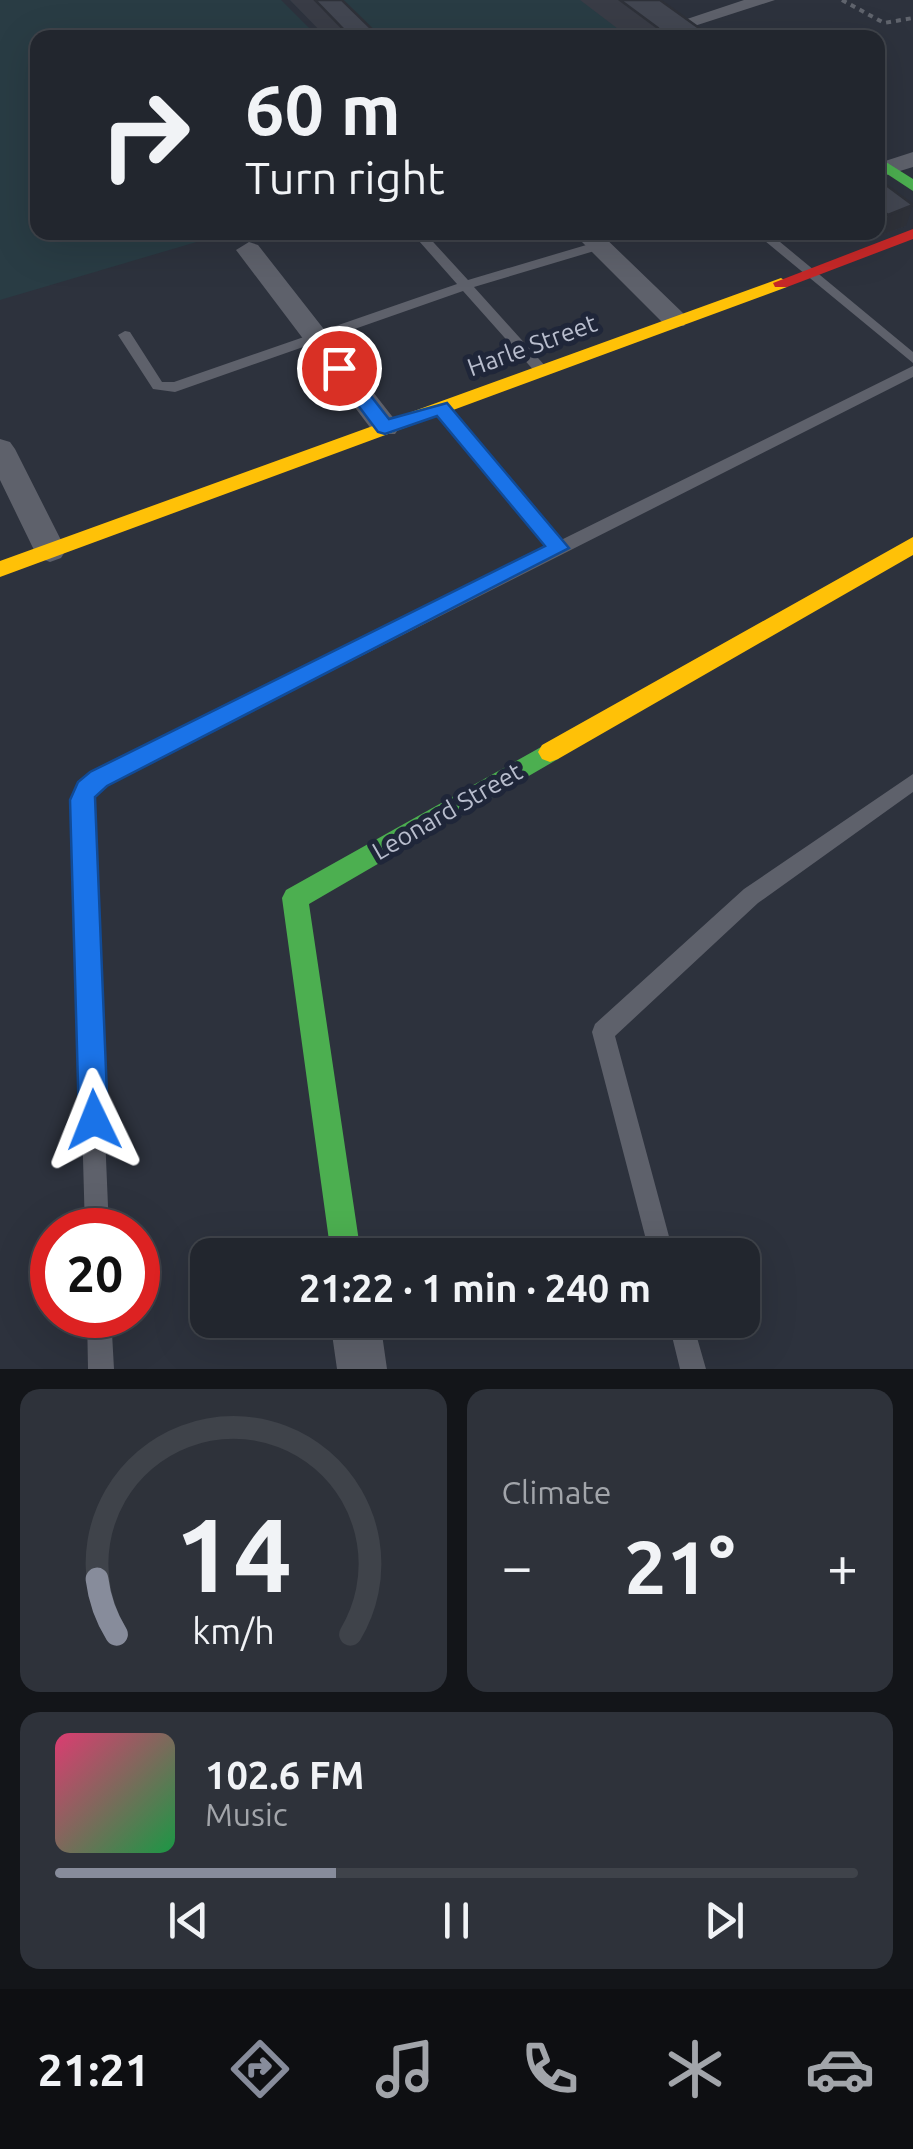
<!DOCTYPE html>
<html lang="en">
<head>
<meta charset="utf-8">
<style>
	:root { --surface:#22262e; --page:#2e323a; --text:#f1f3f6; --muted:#a2a5aa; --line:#3f434a; --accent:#878c9b }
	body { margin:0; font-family:Ubuntu,sans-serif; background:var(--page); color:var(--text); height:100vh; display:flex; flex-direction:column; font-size:38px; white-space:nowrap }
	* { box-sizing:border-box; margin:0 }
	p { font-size:32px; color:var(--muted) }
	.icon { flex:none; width:55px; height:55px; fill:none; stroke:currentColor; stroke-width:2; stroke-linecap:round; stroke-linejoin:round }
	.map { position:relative; height:1369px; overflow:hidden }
	.details { display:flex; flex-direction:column; gap:20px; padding:20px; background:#131519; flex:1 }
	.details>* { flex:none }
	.guide { position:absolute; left:30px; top:30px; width:855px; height:210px; border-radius:20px; box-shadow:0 10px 40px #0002,0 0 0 2px var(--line); background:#22262e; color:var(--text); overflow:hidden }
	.speed { position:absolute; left:30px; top:1208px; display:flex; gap:20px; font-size:50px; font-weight:700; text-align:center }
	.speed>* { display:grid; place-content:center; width:130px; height:130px; border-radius:50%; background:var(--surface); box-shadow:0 10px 40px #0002,0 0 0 2px var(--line); line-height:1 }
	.speed .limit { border:15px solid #d22; background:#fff; color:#111 }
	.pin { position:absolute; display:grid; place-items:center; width:85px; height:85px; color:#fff; margin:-42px; border:5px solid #fff; border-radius:50%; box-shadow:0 2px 10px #0007 }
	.me { position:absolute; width:110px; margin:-55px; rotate:358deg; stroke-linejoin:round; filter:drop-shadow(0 0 8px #0008) }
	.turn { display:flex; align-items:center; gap:35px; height:210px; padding:0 50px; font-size:45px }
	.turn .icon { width:130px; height:130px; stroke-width:2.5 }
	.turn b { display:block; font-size:70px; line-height:85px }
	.big { font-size:75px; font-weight:700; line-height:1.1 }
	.details .card { flex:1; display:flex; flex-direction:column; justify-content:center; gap:15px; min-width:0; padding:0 35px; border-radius:20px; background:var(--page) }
	.details .dial { align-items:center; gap:0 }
	.dial svg { height:260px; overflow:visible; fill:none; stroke:var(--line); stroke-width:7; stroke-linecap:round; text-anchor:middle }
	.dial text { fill:var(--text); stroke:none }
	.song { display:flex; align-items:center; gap:30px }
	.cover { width:120px; height:120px; border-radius:15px; background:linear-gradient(135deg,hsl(340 70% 55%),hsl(140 70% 35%)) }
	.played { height:10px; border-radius:5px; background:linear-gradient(90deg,var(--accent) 35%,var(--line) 35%) }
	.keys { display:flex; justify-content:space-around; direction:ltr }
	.heat { display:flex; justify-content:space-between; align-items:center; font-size:55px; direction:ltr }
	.details .tiles { flex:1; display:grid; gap:20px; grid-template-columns:1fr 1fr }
	.card:last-child { grid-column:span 2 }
	.trip { position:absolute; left:190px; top:1238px; width:570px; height:100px; border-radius:20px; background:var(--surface); box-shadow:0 10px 40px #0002,0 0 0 2px var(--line); font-weight:700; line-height:100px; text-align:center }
	.menu { display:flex; height:160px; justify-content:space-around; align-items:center; background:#0e0f12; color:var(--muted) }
	.menu .icon { width:70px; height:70px }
	.menu .active { color:var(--accent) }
	.menu b { font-size:45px; color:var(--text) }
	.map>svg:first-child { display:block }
	.green { fill:#293c44 }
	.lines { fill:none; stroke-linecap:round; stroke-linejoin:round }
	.path { stroke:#60646d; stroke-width:4; stroke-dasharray:5 5; stroke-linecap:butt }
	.lane { fill:#5e616b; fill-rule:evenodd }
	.street { fill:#5e616b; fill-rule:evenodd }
	.fast { fill:#4caf50; fill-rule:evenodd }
	.slow { fill:#ffc107; fill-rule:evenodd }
	.jam { fill:#c62828; fill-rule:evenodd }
	.wall { fill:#393c46 }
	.shaded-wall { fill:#2e3139 }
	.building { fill:#424651; stroke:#2e3139; stroke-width:2.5 }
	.route { fill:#1a73e8; stroke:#114b97; stroke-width:2.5 }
	.labels { text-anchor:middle; stroke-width:10; stroke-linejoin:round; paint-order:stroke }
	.street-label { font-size:25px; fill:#b8bdcd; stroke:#1f2639 }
</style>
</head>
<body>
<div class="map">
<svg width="913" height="1369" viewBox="0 0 913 1369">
	<rect width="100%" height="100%" fill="#2d323d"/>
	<path class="green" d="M0,0H281L318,37L38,38V232L227,233L0,300Z
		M290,0H618L669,37H327Z"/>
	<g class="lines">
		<path class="path" d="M842,0L884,23L913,18"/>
		<path class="lane" d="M411,232H424L468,280L593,243H601V249L474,287L547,368V374H537L463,291L175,392L153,389L118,335L125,331L130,332L162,382H174L457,284Z
			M754,232H768L913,352V363Z
			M913,366V377L106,785L91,802L109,1230H85L73,800L92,773L549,547L435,411V405H445L561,540Z
			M913,774V792L758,903L615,1036L674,1255H650L592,1032L595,1024L744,889Z
			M87,1315H111L114,1369H88Z
			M668,1320H692L706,1369H680Z"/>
		<path class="street" d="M744,0H775L682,30L672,24Z
			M913,152V167L887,175L878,171L879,163Z
			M572,232H599L684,314L688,320L684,326H666Z
			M249,242L258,245L395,420L400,427L395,434H375L236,250Z
			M0,439L10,442L15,449L66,550L61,558L50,562L39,558L34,550L0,480Z
			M330,1320H380L387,1369H337Z"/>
		<path class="fast" d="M878,157L913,179V191L878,168Z
			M550,742L558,745L562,752L558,759L309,904L361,1255H331L282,898L286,890Z"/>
		<path class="slow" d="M781,278L789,283L787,287L0,577V561Z
			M913,537V555L558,759L550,762L542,759L538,752L542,745Z"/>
		<path class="jam" d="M913,229V239L787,287H775L773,283Z"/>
	</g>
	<path class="wall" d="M290,0H342L381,38H327Z
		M580,0H660L713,38H630Z
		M878,179L906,226L881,235L877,232Z"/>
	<path class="shaded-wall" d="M913,205L906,226L881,235L888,215Z"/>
	<path class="building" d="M315,0H342L381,38H352Z
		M620,0H660L713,38H664L658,28Z
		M878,179L913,205L888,215L878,207Z"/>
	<path class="route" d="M339,362L346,364L389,419L447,403L569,548L107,786L95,797L108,1120L104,1130L94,1134L83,1130L79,1120L70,800L78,782L90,772L545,546L437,416L385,434L378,432L330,368Z"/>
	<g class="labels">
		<g class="street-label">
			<text transform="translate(532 345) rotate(-20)" y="9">Harle Street</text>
			<text transform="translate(447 811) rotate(-30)" y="9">Leonard Street</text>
		</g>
	</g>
</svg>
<div class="speed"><div class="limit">20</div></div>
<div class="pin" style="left:339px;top:368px;background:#d93025"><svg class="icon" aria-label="arrive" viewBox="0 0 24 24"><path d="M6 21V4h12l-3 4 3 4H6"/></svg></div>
<svg class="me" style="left:94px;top:1120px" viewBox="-20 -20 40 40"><path d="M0-17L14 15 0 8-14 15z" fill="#1a73e8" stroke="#fff" stroke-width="4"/></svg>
<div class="trip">21:22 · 1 min · 240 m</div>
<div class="guide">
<div class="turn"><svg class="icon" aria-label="right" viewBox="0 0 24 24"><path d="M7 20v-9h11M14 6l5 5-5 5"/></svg><div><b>60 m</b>Turn right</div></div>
</div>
</div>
<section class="details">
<div class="tiles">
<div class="card dial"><svg viewBox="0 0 100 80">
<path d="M14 69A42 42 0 1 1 86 69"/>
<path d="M14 69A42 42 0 0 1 8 52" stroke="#878c9b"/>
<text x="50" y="56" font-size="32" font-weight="700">14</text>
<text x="50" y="72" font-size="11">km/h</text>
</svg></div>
<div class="card"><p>Climate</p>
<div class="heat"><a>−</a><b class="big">21°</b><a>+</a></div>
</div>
<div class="card">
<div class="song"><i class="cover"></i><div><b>102.6 FM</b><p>Music</p></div></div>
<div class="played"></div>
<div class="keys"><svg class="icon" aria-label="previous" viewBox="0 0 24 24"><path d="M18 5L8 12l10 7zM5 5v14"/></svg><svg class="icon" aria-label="pause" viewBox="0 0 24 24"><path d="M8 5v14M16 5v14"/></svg><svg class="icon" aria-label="next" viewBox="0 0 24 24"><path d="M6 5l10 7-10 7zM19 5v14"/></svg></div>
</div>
</div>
</section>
<nav class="menu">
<b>21:21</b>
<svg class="icon active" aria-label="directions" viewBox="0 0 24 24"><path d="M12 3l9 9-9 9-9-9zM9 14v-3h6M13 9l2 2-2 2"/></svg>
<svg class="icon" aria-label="music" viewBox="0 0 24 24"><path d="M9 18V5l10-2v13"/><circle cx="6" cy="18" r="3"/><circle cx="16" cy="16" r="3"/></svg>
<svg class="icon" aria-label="phone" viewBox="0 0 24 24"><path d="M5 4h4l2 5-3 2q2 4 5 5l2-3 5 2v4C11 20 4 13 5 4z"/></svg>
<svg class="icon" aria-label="climate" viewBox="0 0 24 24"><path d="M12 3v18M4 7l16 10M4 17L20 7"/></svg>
<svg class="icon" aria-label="car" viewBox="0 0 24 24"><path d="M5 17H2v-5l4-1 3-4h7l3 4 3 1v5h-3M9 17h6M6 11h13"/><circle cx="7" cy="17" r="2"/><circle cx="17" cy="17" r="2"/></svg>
</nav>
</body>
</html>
